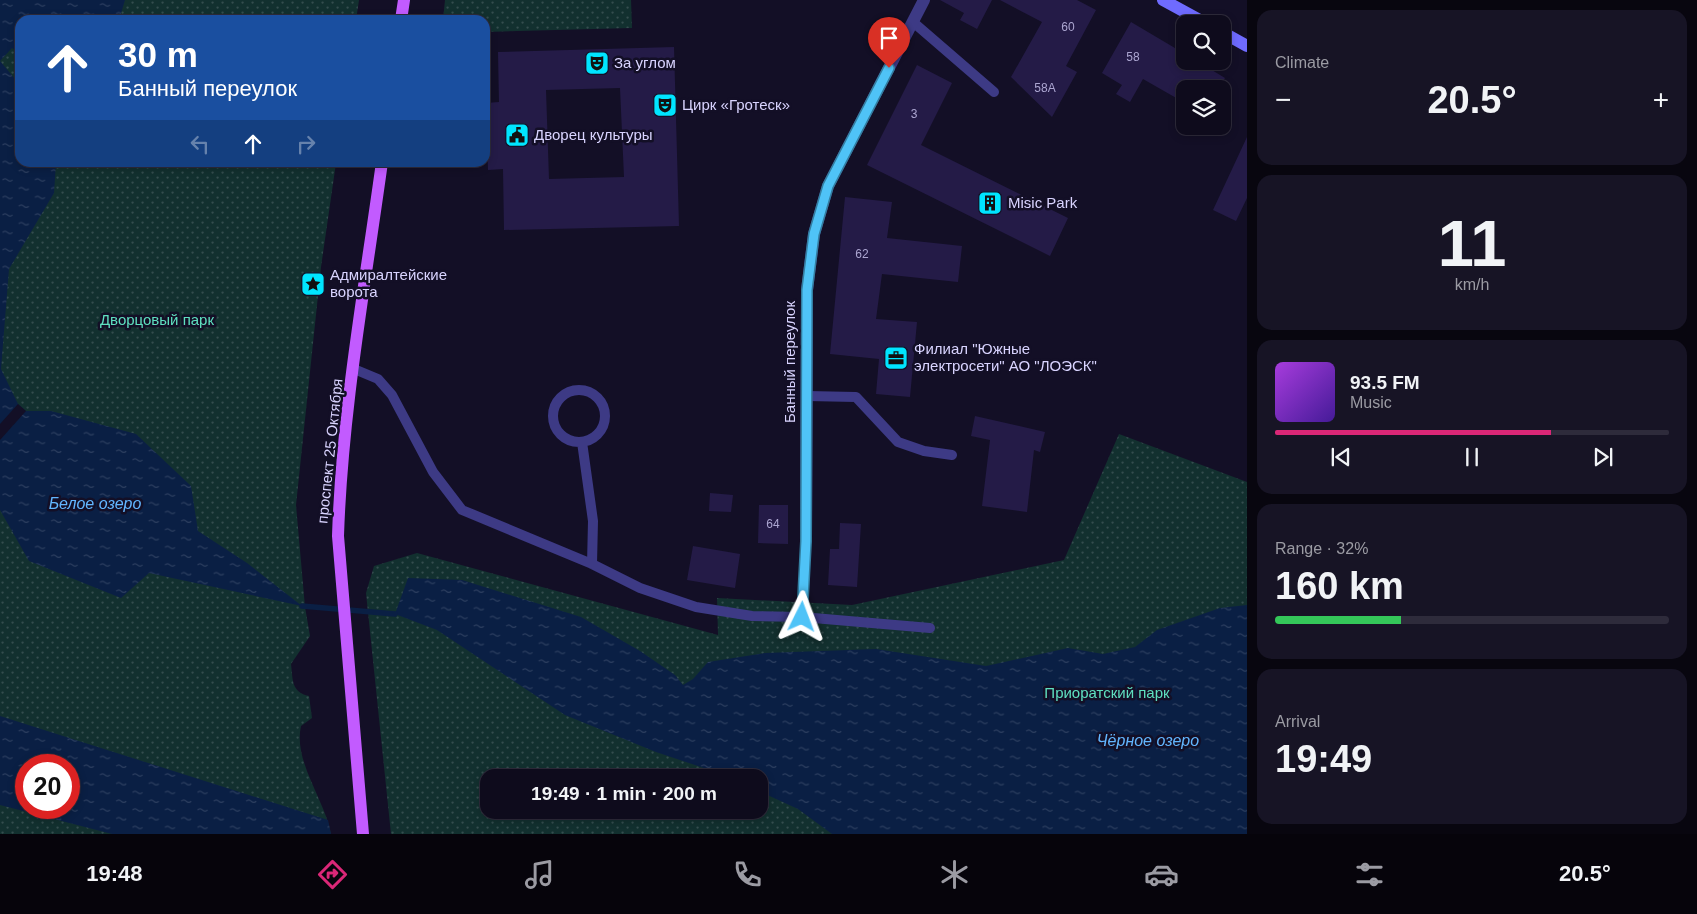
<!DOCTYPE html>
<html lang="en">
<head>
<meta charset="utf-8">
<style>
	:root { --surface:#0e0b1c; --page:#171425; --text:#f1f3f6; --muted:#9b9ba3; --line:#2e2b3b; --accent:#db2777 }
	body { margin:0; font-family:Arial,sans-serif; background:var(--page); color:var(--text); height:100vh; display:flex; flex-direction:column; font-size:19px; white-space:nowrap }
	* { box-sizing:border-box; margin:0 }
	p { font-size:16px; color:var(--muted) }
	.icon { flex:none; width:28px; height:28px; fill:none; stroke:currentColor; stroke-width:2; stroke-linecap:round; stroke-linejoin:round }
	.map { position:relative; flex:1; overflow:hidden }
	.side { display:flex; flex-direction:column; gap:10px; padding:10px; background:#08060f; width:450px }
	.side>* { flex:none }
	.top-card { position:absolute; left:15px; top:15px; width:475px; height:152px; border-radius:15px; box-shadow:0 2px 8px #0003,0 0 0 1px var(--line); background:#1a4fa0; color:#fff; overflow:hidden }
	.controls { position:absolute; left:1176px; top:15px; display:grid; gap:10px }
	.controls a { display:grid; place-items:center; width:55px; height:55px; border-radius:10px; background:var(--surface); box-shadow:0 2px 8px #0003,0 0 0 1px var(--line); font-size:25px }
	.speed { position:absolute; left:15px; top:754px; display:flex; gap:10px; font-size:25px; font-weight:700; text-align:center }
	.speed>* { display:grid; place-content:center; width:65px; height:65px; border-radius:50%; background:var(--surface); box-shadow:0 2px 8px #0003,0 0 0 1px var(--line); line-height:1 }
	.speed .limit { border:8px solid #d22; background:#fff; color:#111 }
	.pin { position:absolute; display:grid; place-items:center; width:42px; height:42px; color:#fff; margin:-51px -21px; border-radius:50% 50% 50% 0; rotate:-45deg; box-shadow:0 0 5px #0007 }
	.pin .icon { rotate:45deg }
	.me { position:absolute; width:55px; margin:-28px; rotate:3deg; stroke-linejoin:round; filter:drop-shadow(0 0 4px #0008) }
	.turn { display:flex; align-items:center; gap:18px; height:105px; padding:0 20px; font-size:22px }
	.turn .icon { width:65px; height:65px; stroke-width:2.5 }
	.turn b { display:block; font-size:35px; line-height:42px }
	.lanes { display:flex; align-items:center; height:48px; padding:0 20px; background:#0003; justify-content:center; gap:25px; direction:ltr }
	.lanes .off { opacity:.35 }
	.big { font-size:38px; font-weight:700; line-height:1.1 }
	.side .tile { flex:1; display:flex; flex-direction:column; justify-content:center; gap:8px; min-width:0; padding:0 18px; border-radius:15px; background:var(--page) }
	.side .dial { align-items:center; gap:0 }
	.dial b { font-size:65px; line-height:1 }
	.song { display:flex; align-items:center; gap:15px }
	.cover { width:60px; height:60px; border-radius:8px; background:linear-gradient(135deg,hsl(280 70% 55%),hsl(260 70% 35%)) }
	.played { height:5px; border-radius:2px; background:linear-gradient(90deg,var(--accent) 70%,var(--line) 70%) }
	.keys { display:flex; justify-content:space-around; direction:ltr }
	.heat { display:flex; justify-content:space-between; align-items:center; font-size:28px; direction:ltr }
	.charge { height:8px; border-radius:4px; background:linear-gradient(90deg,#34c759 32%,var(--line) 0) }
	.trip { position:absolute; left:480px; top:769px; width:288px; height:50px; border-radius:15px; background:var(--surface); box-shadow:0 2px 8px #0003,0 0 0 1px var(--line); font-weight:700; line-height:50px; text-align:center }
	.dock { display:flex; height:80px; justify-content:space-around; align-items:center; background:#06040b; color:var(--muted) }
	.dock .icon { width:35px; height:35px }
	.dock .on { color:var(--accent) }
	.dock b { font-size:22px; color:var(--text) }
	main { display:flex; flex:1; min-height:0 }
	.map>svg:first-child { display:block }
	.park { fill:url(#park-dots); fill-rule:evenodd }
	.water { fill:url(#water-ripples); fill-rule:evenodd }
	.pier { fill:#130f26 }
	.lines { fill:none; stroke-linecap:round; stroke-linejoin:round }
	.stream { stroke:#0a1f44; stroke-width:5.5 }
	.building { fill:#241b47; fill-rule:evenodd }
	.lane { stroke:#3d3a85; stroke-width:10 }
	.street { stroke:#3d3a85; stroke-width:12 }
	.secondary { stroke:#6f6bff; stroke-width:12 }
	.primary { stroke:#c25bff; stroke-width:12 }
	.route-casing { stroke:#337fa1; stroke-width:12 }
	.route { stroke:#4fc3f7; stroke-width:9 }
	.labels { text-anchor:middle; stroke-width:5; stroke-linejoin:round; paint-order:stroke }
	.number-label { font-size:12px; fill:#aca6d1 }
	.poi-label { font-size:15px; fill:#d9d4ff; stroke:#130f26; text-anchor:start }
	.park-label { font-size:15px; fill:#5fe0c0; stroke:#130f26 }
	.street-label { font-size:15px; fill:#d9d4ff; stroke:#130f26 }
	.water-label { font-size:16px; font-style:italic; fill:#62b6ff; stroke:#130f26 }
</style>
</head>
<body>
<main>
<div class="map">
<svg width="1247" height="834" viewBox="0 0 1247 834">
	<defs>
		<pattern id="park-dots" width="8" height="8" patternUnits="userSpaceOnUse" patternTransform="scale(1.25)"><rect width="8" height="8" fill="#12302f"/><path d="M2 2h.1M6 6h.1" fill="none" stroke="#344d4e" stroke-width="1.8" stroke-linecap="round"/></pattern>
		<pattern id="water-ripples" width="26" height="14" patternUnits="userSpaceOnUse" patternTransform="scale(1.25)"><rect width="26" height="14" fill="#0a1f44"/><path d="M2 4q2-2 4 0t4 0M15 11q2-2 4 0t4 0" fill="none" stroke="#2d3f60"/></pattern>
	</defs>
	<rect width="100%" height="100%" fill="#130f26"/>
	<path class="park" d="M0,0H359L356,20H20V162L336,163L321,267L296,505L305,607L310,636L291,664C293,680 291,692 309,696L312,718L301,726C293,761 325,800 331,834H0ZM26,765H69V808H26Z
		M445,0H631L632,28L485,32V20H443Z
		M1119,434L1247,482V834H391L366,593L374,566L417,553L718,635L717,598L852,605L1064,560ZM489,778H759V810H489Z"/>
	<path class="water" d="M0,0H125L119,20H20V54L12,48L0,61L20,85V162L56,163L54,193L9,269L1,369L18,404L26,411H51L136,434L191,486L198,531L247,563L302,606L149,573L121,598L29,561L0,510Z
		M408,578L462,580L581,617L640,651L675,675L683,685L693,679L708,662L765,653L876,649L986,666L1068,648L1103,654L1135,647L1157,630L1220,608L1247,605V834H832L798,809L759,791V778L731,777L656,752L565,715L437,630L395,614Z
		M0,716L328,820L331,834H112L0,805ZM26,765H69V808H26Z"/>
	<path class="pier" d="M18,404L26,411L0,440V424Z"/>
	<g class="lines">
		<path class="stream" d="M302,606L395,614"/>
	</g>
	<path class="building" d="M940,0H992L977,29L960,20L964,13Z
		M1000,0H1077L1096,10L1066,66L1077,72L1052,117L1011,77L1042,22Z
		M1131,22L1185,54V61H1197L1225,78L1218,89H1185V103L1143,79L1130,102L1116,94L1122,85L1102,73Z
		M674,47L679,226L504,230L503,169L488,170L486,103L499,102L498,52ZM620,88L624,177L549,179L546,90Z
		M917,65L952,83L921,145L1068,218L1050,256L867,165Z
		M1247,137V198L1236,221L1213,210Z
		M845,197L892,202L887,238L962,246L958,282L882,274L876,319L917,322L910,397L876,394L879,359L830,354Z
		M975,416L1045,432L1040,452L1034,450L1027,512L982,506L990,440L971,436Z
		M710,493L733,495L731,512L709,511Z
		M759,505H788V544L758,543Z
		M840,523L861,524L857,587L828,585L830,549H839Z
		M693,546L740,554L735,588L687,580Z"/>
	<g class="lines">
		<path class="lane" d="M913,22L994,92
			M354,369L378,379L392,395L433,472L462,510L592,564L640,588L696,607L752,616L802,617L930,628
			M553 416a26 26 0 1 1 52 0a26 26 0 1 1-52 0Z
			M807,396L856,397L898,442L924,451L952,455
			M582,442L593,521L592,564
			M802,617L806,541"/>
		<path class="street" d="M806,541L807,290L814,234L828,186L924,0"/>
		<path class="secondary" d="M1163,0L1207,24
			M1222,32L1247,46"/>
		<path class="primary" d="M401,20L404,0
			M363,834L338,536C342,411 365,286 382,162"/>
	</g>
	<g class="lines">
		<g class="route-casing">
			<path id="route" d="M802,617L806,541L807,290L814,234L828,186L889,68"/>
		</g>
		<use href="#route" class="route"/>
	</g>
	<defs>
		<g id="theatre-square" transform="scale(1.25)"><rect x="-9" y="-9" width="18" height="18" rx="4" fill="#00e5ff" stroke="#130f26"/><path d="M-5-5.5Q0-4 5-5.5V0Q5 5 0 6Q-5 5-5 0ZM-3.3-2.5H-1v1.5H-3.3ZM1-2.5H3.3v1.5H1ZM-2.8 1Q0 5.5 2.8 1Z" fill="#111"/></g>
		<g id="civic-square" transform="scale(1.25)"><rect x="-9" y="-9" width="18" height="18" rx="4" fill="#00e5ff" stroke="#130f26"/><path d="M-.6-6.5H3V-4.5H.6V-3L4-1V1h2V6H-6V1h2V-1L-.6-3ZM-1.2 2.5V6h2.4V2.5Z" fill="#111"/></g>
		<g id="building-square" transform="scale(1.25)"><rect x="-9" y="-9" width="18" height="18" rx="4" fill="#00e5ff" stroke="#130f26"/><path d="M-4-6H4V6H1V3H-1V6H-4ZM-2.5-4.3h1.7v1.8h-1.7ZM.8-4.3h1.7v1.8H.8ZM-2.5-1h1.7V.8h-1.7ZM.8-1h1.7V.8H.8Z" fill="#111"/></g>
		<g id="sight-square" transform="scale(1.25)"><rect x="-9" y="-9" width="18" height="18" rx="4" fill="#00e5ff" stroke="#130f26"/><path d="M0-6L1.8-2.2L6-1.7L2.9 1.2L3.7 5.4L0 3.3L-3.7 5.4L-2.9 1.2L-6-1.7L-1.8-2.2Z" fill="#111"/></g>
		<g id="office-square" transform="scale(1.25)"><rect x="-9" y="-9" width="18" height="18" rx="4" fill="#00e5ff" stroke="#130f26"/><path d="M-6-3h4V-5.5h4V-3h4V5H-6ZM-1-4.5V-3h2v-1.5ZM-6 0V1H6V0Z" fill="#111"/></g>
	</defs>
	<g fill-rule="evenodd">
		<use href="#theatre-square" x="597" y="63"/>
		<use href="#theatre-square" x="665" y="105"/>
		<use href="#civic-square" x="517" y="135"/>
		<use href="#building-square" x="990" y="203"/>
		<use href="#sight-square" x="313" y="284"/>
		<use href="#office-square" x="896" y="358"/>
	</g>
	<g class="labels">
		<g class="number-label">
			<text x="1068" y="31">60</text>
			<text x="1133" y="61">58</text>
			<text x="1045" y="92">58А</text>
			<text x="914" y="118">3</text>
			<text x="862" y="258">62</text>
			<text x="773" y="528">64</text>
		</g>
		<g class="poi-label">
			<text x="614" y="68">За углом</text>
			<text x="682" y="110">Цирк «Гротеск»</text>
			<text x="534" y="140">Дворец культуры</text>
			<text x="1008" y="208">Misic Park</text>
			<text x="330" y="280">Адмиралтейские<tspan x="330" dy="17">ворота</tspan></text>
			<text x="914" y="354">Филиал "Южные<tspan x="914" dy="17">электросети" АО "ЛОЭСК"</tspan></text>
		</g>
		<g class="park-label">
			<text x="157" y="325">Дворцовый парк</text>
			<text x="1107" y="698">Приоратский парк</text>
		</g>
		<g class="street-label">
			<text transform="translate(790 362) rotate(-90)" y="5">Банный переулок</text>
			<text transform="translate(330 451) rotate(-84)" y="5">проспект 25 Октября</text>
		</g>
		<g class="water-label">
			<text x="95" y="509">Белое озеро</text>
			<text x="1148" y="746">Чёрное озеро</text>
		</g>
	</g>
</svg>
<div class="controls">
<a><svg class="icon" aria-label="search" viewBox="0 0 24 24"><circle cx="10" cy="10" r="6"/><path d="M15 15l6 6"/></svg></a>
<a><svg class="icon" aria-label="layers" viewBox="0 0 24 24"><path d="M12 4l9 5-9 5-9-5zM3 14l9 5 9-5"/></svg></a>
</div>
<div class="speed"><div class="limit">20</div></div>
<div class="pin" style="left:889px;top:68px;background:#d93025"><svg class="icon" aria-label="arrive" viewBox="0 0 24 24"><path d="M6 21V4h12l-3 4 3 4H6"/></svg></div>
<svg class="me" style="left:802px;top:617px" viewBox="-20 -20 40 40"><path d="M0-17L14 15 0 8-14 15z" fill="#4fc3f7" stroke="#fff" stroke-width="4"/></svg>
<div class="trip">19:49 · 1 min · 200 m</div>
<div class="top-card">
<div class="turn"><svg class="icon" aria-label="ahead" viewBox="0 0 24 24"><path d="M12 20V5M6 11l6-6 6 6"/></svg><div><b>30 m</b>Банный переулок</div></div>
<div class="lanes"><svg class="icon off" aria-label="left" viewBox="0 0 24 24"><path d="M17 20v-9H6M10 6l-5 5 5 5"/></svg><svg class="icon" aria-label="ahead" viewBox="0 0 24 24"><path d="M12 20V5M6 11l6-6 6 6"/></svg><svg class="icon off" aria-label="right" viewBox="0 0 24 24"><path d="M7 20v-9h11M14 6l5 5-5 5"/></svg></div>
</div>
</div>
<section class="side">
<div class="tile"><p>Climate</p>
<div class="heat"><a>−</a><b class="big">20.5°</b><a>+</a></div>
</div>
<div class="tile dial"><b>11</b><p>km/h</p></div>
<div class="tile">
<div class="song"><i class="cover"></i><div><b>93.5 FM</b><p>Music</p></div></div>
<div class="played"></div>
<div class="keys"><svg class="icon" aria-label="previous" viewBox="0 0 24 24"><path d="M18 5L8 12l10 7zM5 5v14"/></svg><svg class="icon" aria-label="pause" viewBox="0 0 24 24"><path d="M8 5v14M16 5v14"/></svg><svg class="icon" aria-label="next" viewBox="0 0 24 24"><path d="M6 5l10 7-10 7zM19 5v14"/></svg></div>
</div>
<div class="tile"><p>Range · 32%</p><b class="big">160 km</b><div class="charge"></div></div>
<div class="tile"><p>Arrival</p><b class="big">19:49</b></div>
</section>
</main>
<nav class="dock">
<b>19:48</b>
<svg class="icon on" aria-label="directions" viewBox="0 0 24 24"><path d="M12 3l9 9-9 9-9-9zM9 14v-3h6M13 9l2 2-2 2"/></svg>
<svg class="icon" aria-label="music" viewBox="0 0 24 24"><path d="M9 18V5l10-2v13"/><circle cx="6" cy="18" r="3"/><circle cx="16" cy="16" r="3"/></svg>
<svg class="icon" aria-label="phone" viewBox="0 0 24 24"><path d="M5 4h4l2 5-3 2q2 4 5 5l2-3 5 2v4C11 20 4 13 5 4z"/></svg>
<svg class="icon" aria-label="climate" viewBox="0 0 24 24"><path d="M12 3v18M4 7l16 10M4 17L20 7"/></svg>
<svg class="icon" aria-label="car" viewBox="0 0 24 24"><path d="M5 17H2v-5l4-1 3-4h7l3 4 3 1v5h-3M9 17h6M6 11h13"/><circle cx="7" cy="17" r="2"/><circle cx="17" cy="17" r="2"/></svg>
<svg class="icon" aria-label="filters" viewBox="0 0 24 24"><path d="M4 7h16M4 17h16"/><circle cx="9" cy="7" r="2"/><circle cx="15" cy="17" r="2"/></svg>
<b>20.5°</b>
</nav>
</body>
</html>
